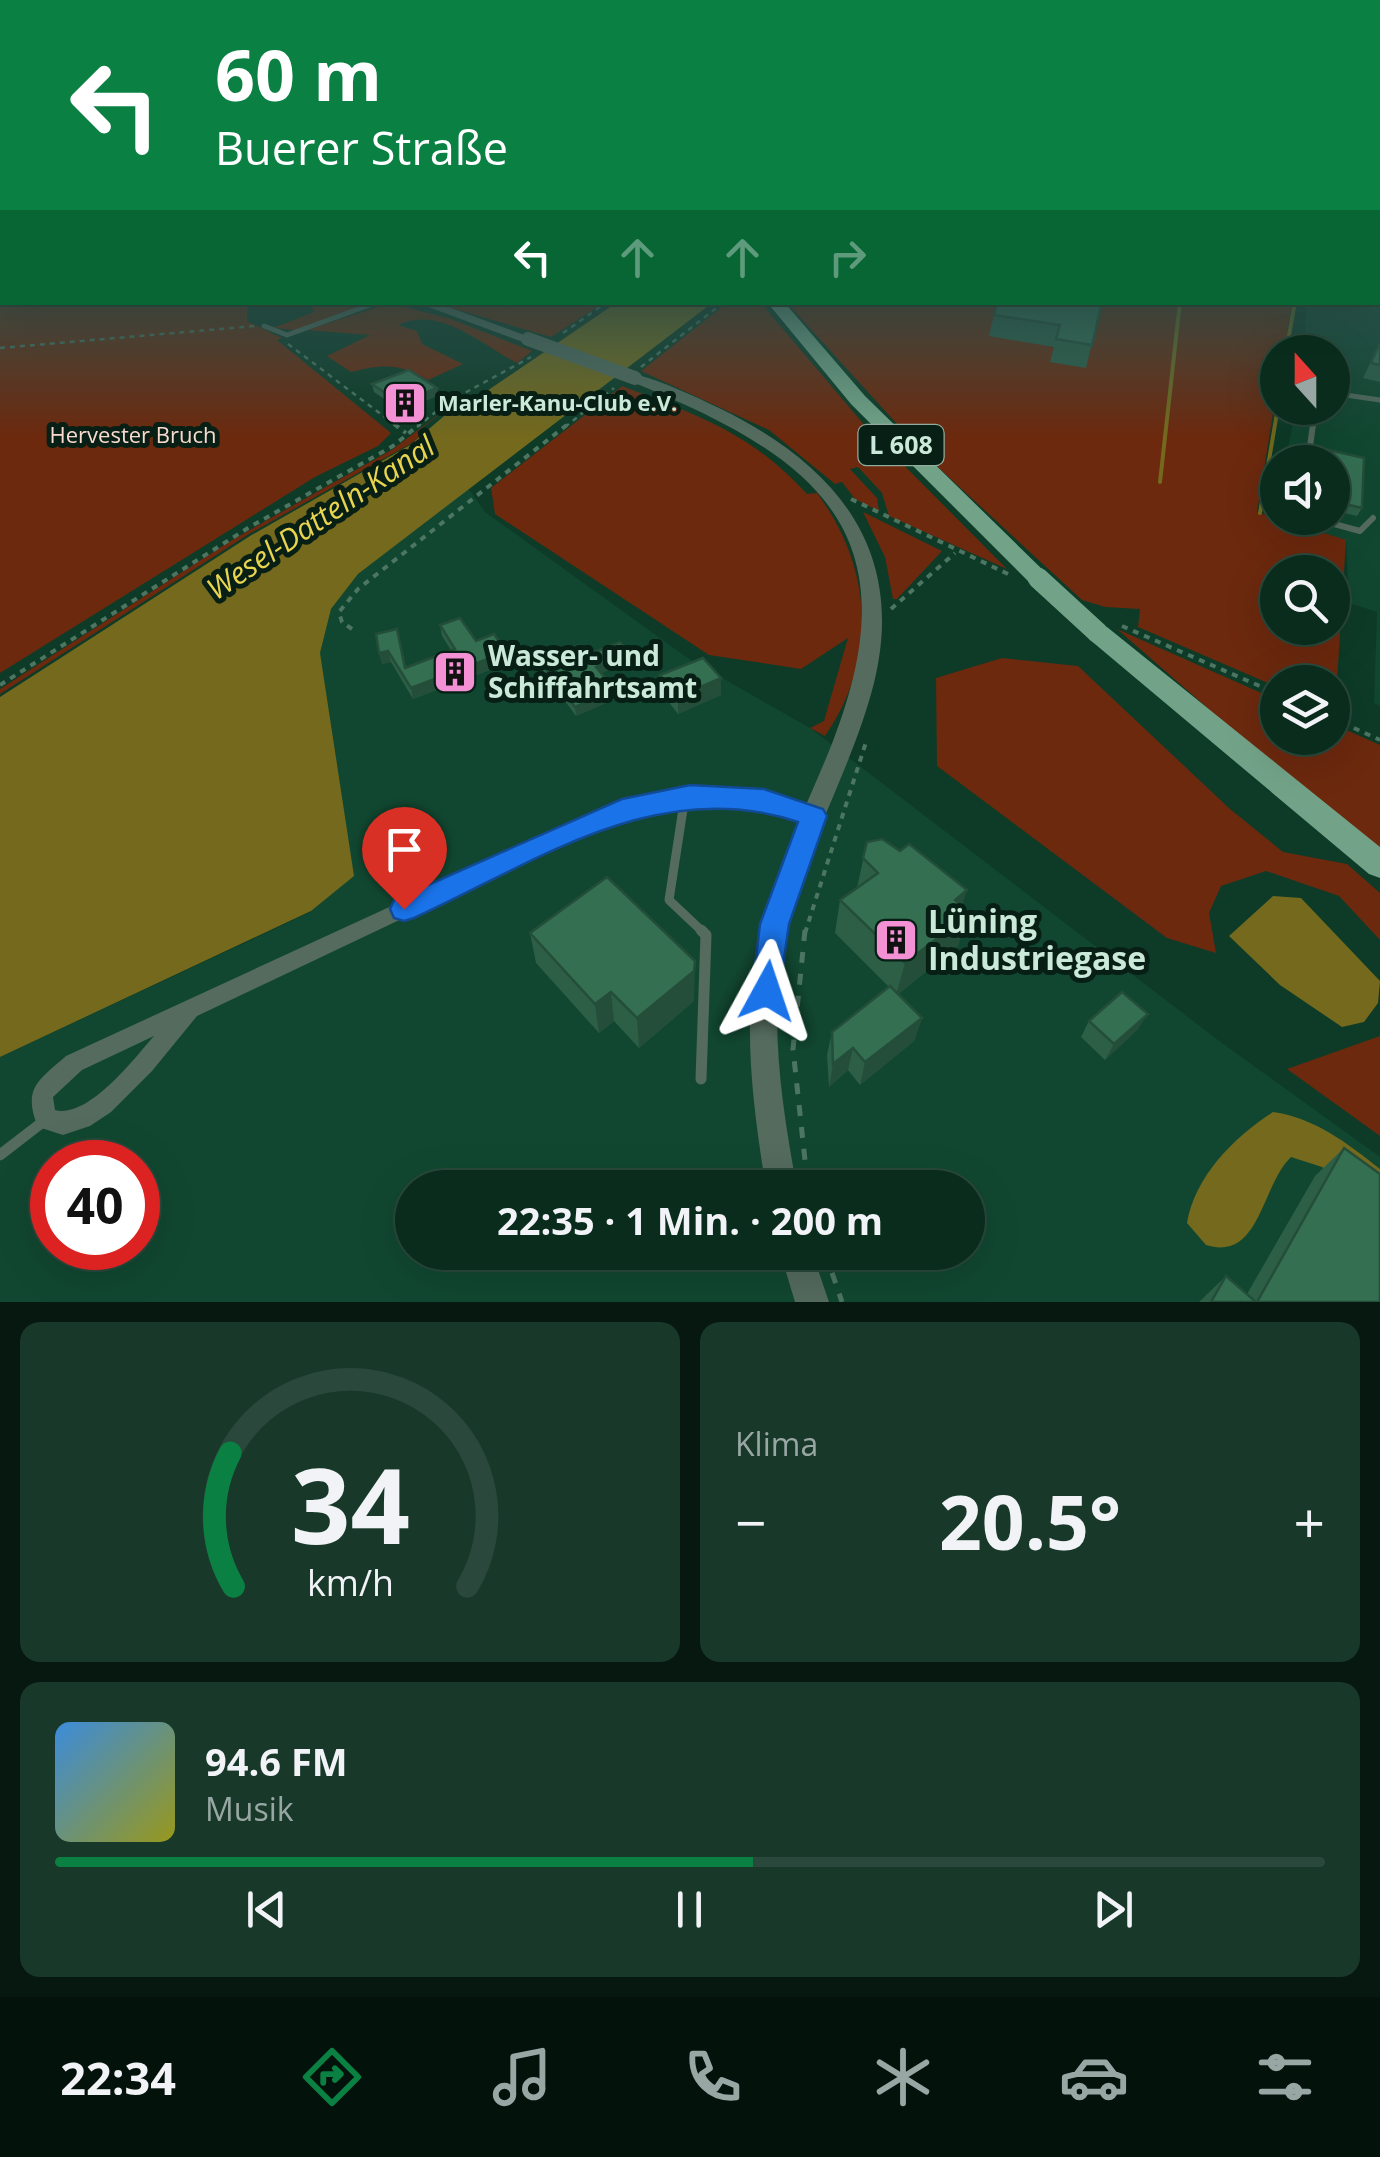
<!DOCTYPE html>
<html lang="de">
<head>
<meta charset="utf-8">
<style>
	:root { --surface:#0a2c1d; --page:#18382a; --text:#f1f3f6; --muted:#99a7a4; --line:#2a483b; --accent:#0b8043 }
	body { margin:0; font-family:"Open Sans",sans-serif; background:var(--page); color:var(--text); height:100vh; display:flex; flex-direction:column; font-size:38px; white-space:nowrap }
	* { box-sizing:border-box; margin:0 }
	p { font-size:32px; color:var(--muted) }
	.icon { flex:none; width:55px; height:55px; fill:none; stroke:currentColor; stroke-width:2; stroke-linecap:round; stroke-linejoin:round }
	.map { position:relative; height:1302px; overflow:hidden }
	.details { display:flex; flex-direction:column; gap:20px; padding:20px; background:#061810; flex:1 }
	.details>* { flex:none }
	.hud { position:absolute; left:0px; top:0px; width:1380px; height:305px; box-shadow:0 10px 40px #0002,0 0 0 2px var(--line); background:#0b8043; color:#fff; overflow:hidden }
	.needle { width:65px; rotate:339deg }
	.fabs { position:absolute; left:1260px; top:335px; display:grid; gap:20px }
	.fabs a { display:grid; place-items:center; width:90px; height:90px; border-radius:50%; background:var(--surface); box-shadow:0 10px 40px #0002,0 0 0 2px var(--line); font-size:50px }
	.speed { position:absolute; left:30px; top:1140px; display:flex; gap:20px; font-size:50px; font-weight:700; text-align:center }
	.speed>* { display:grid; place-content:center; width:130px; height:130px; border-radius:50%; background:var(--surface); box-shadow:0 10px 40px #0002,0 0 0 2px var(--line); line-height:1 }
	.speed .limit { border:15px solid #d22; background:#fff; color:#111 }
	.pin { position:absolute; display:grid; place-items:center; width:85px; height:85px; color:#fff; margin:-102px -42px; border-radius:50% 50% 50% 0; rotate:-45deg; box-shadow:0 0 10px #0007 }
	.pin .icon { rotate:45deg }
	.me { position:absolute; width:110px; margin:-55px; rotate:5deg; stroke-linejoin:round; filter:drop-shadow(0 0 8px #0008) }
	.turn { display:flex; align-items:center; gap:35px; height:210px; padding:0 50px; font-size:45px }
	.turn .icon { width:130px; height:130px; stroke-width:2.5 }
	.turn b { display:block; font-size:70px; line-height:85px }
	.lanes { display:flex; align-items:center; height:95px; padding:0 50px; background:#0003; justify-content:center; gap:50px; direction:ltr }
	.lanes .off { opacity:.35 }
	.big { font-size:75px; font-weight:700; line-height:1.1 }
	.details .widget { flex:1; display:flex; flex-direction:column; justify-content:center; gap:15px; min-width:0; padding:0 35px; border-radius:20px; background:var(--page) }
	.details .dial { align-items:center; gap:0 }
	.dial svg { height:260px; overflow:visible; fill:none; stroke:var(--line); stroke-width:7; stroke-linecap:round; text-anchor:middle }
	.dial text { fill:var(--text); stroke:none }
	.song { display:flex; align-items:center; gap:30px }
	.cover { width:120px; height:120px; border-radius:15px; background:linear-gradient(135deg,hsl(210 70% 55%),hsl(60 70% 35%)) }
	.played { height:10px; border-radius:5px; background:linear-gradient(90deg,var(--accent) 55%,var(--line) 55%) }
	.keys { display:flex; justify-content:space-around; direction:ltr }
	.heat { display:flex; justify-content:space-between; align-items:center; font-size:55px; direction:ltr }
	.details .tiles { flex:1; display:grid; gap:20px; grid-template-columns:1fr 1fr }
	.widget:last-child { grid-column:span 2 }
	.trip { position:absolute; left:395px; top:1170px; width:590px; height:100px; border-radius:50px; background:var(--surface); box-shadow:0 10px 40px #0002,0 0 0 2px var(--line); font-weight:700; line-height:100px; text-align:center }
	.tab-bar { display:flex; height:160px; justify-content:space-around; align-items:center; background:#04120c; color:var(--muted) }
	.tab-bar .icon { width:70px; height:70px }
	.tab-bar .selected { color:var(--accent) }
	.tab-bar b { font-size:45px; color:var(--text) }
	.map>svg:first-child { display:block }
	.built { fill:#114730; fill-rule:evenodd }
	.green { fill:#6c290e; fill-rule:evenodd }
	.water { fill:#74691d }
	.lines { fill:none; stroke-linecap:round; stroke-linejoin:round }
	.stream { stroke:#74691d; stroke-width:4 }
	.path-far2 { stroke:#4c7562; stroke-width:2.5; stroke-dasharray:5 5; stroke-linecap:butt }
	.path-far1 { stroke:#4c7562; stroke-width:4; stroke-dasharray:6 6; stroke-linecap:butt }
	.path { stroke:#4c7562; stroke-width:5; stroke-dasharray:11 11; stroke-linecap:butt }
	.service-far3 { stroke:#546b5e; stroke-width:5 }
	.service-far2 { stroke:#546b5e; stroke-width:6 }
	.service-far1 { stroke:#546b5e; stroke-width:9 }
	.service { stroke:#546b5e; stroke-width:11 }
	.minor { fill:#546b5e; fill-rule:evenodd }
	.tertiary { fill:#546b5e; fill-rule:evenodd }
	.primary { fill:#72a388; fill-rule:evenodd }
	.tertiary-bridge { stroke:#546b5e; stroke-width:14 }
	.primary-bridge { stroke:#72a388; stroke-width:21 }
	.wall { fill:#2d5f47 }
	.shaded-wall { fill:#244e39 }
	.building { fill:#346f52; stroke:#244e39; stroke-width:2.5 }
	.route { fill:#1a73e8; stroke:#114b97; stroke-width:2.5 }
	.labels { text-anchor:middle; stroke-width:10; stroke-linejoin:round; paint-order:stroke }
	.far-poi-label { font-size:22px; font-weight:bold; fill:#cbe9d8; stroke:#071f14; text-anchor:start }
	.far-park-label { font-size:22px; fill:#f9dacf; stroke:#071f14 }
	.shield { fill:#071f14; stroke:#90ac9d; stroke-width:2.5 }
	.shield-label { font-size:25px; font-weight:bold; fill:#cbe9d8 }
	.poi-label { font-size:28px; font-weight:bold; fill:#cbe9d8; stroke:#071f14; text-anchor:start }
	.water-label { font-size:30px; font-style:italic; fill:#e9d450; stroke:#071f14 }
	.near-poi-label { font-size:32px; font-weight:bold; fill:#cbe9d8; stroke:#071f14; text-anchor:start }
</style>
</head>
<body>
<div class="map">
<svg width="1380" height="1302" viewBox="0 0 1380 1302">
	<rect width="100%" height="100%" fill="#0d3b27"/>
	<path class="built" d="M1306,303L1380,307V706L1374,703L1377,612L1349,603L1346,541L1278,518H1332V462H1285L1296,408H1332V352H1304Z
		M468,488L485,512L689,659L810,728L1218,1040L1380,1157V1302H0V1057L311,912L320,653L331,609L358,574ZM52,1162H138V1248H52ZM412,1188H968V1252H412Z"/>
	<path class="green" d="M0,255L2,302L248,303L247,321L282,338L277,340L391,433L378,446L315,477L0,673Z
		M309,303H373L295,330L273,328L314,312Z
		M390,303L451,319L532,351L517,363C481,344 439,305 398,325L417,331L422,344L463,364L428,380C400,363 382,364 351,372L327,356L370,335L307,330Z
		M434,303L602,302V304L551,337Z
		M727,303H761L866,427L1007,569L889,516L882,493L858,467L850,469L877,498L879,511L855,499L842,482L835,484L769,430L641,371Z
		M787,303H1292L1284,352H1278L1277,389L1257,512L1346,540L1335,712L1332,682H1278L1277,687L1138,627L1140,609L1105,607L1082,600L928,458ZM1278,572H1332V628H1278Z
		M622,386C697,415 750,432 807,494L817,493C872,567 879,658 825,736L810,728L824,721L848,638L801,669L709,655L495,514L491,488Z
		M463,396L417,432L422,435L410,444L249,534L0,694V689L232,540L393,449Z
		M863,512L942,551L897,599H893L885,557Z
		M1117,629L1277,700L1278,738H1332L1333,724L1380,745V850L1281,772Z
		M1002,658L1078,666L1230,809L1283,852L1347,864L1380,893V940L1339,896L1266,871L1221,886L1209,913L1216,953L1167,938L937,766L936,678Z
		M1380,1036V1136L1287,1069Z"/>
	<path class="water" d="M616,303H712L358,574L331,609L320,653L354,876L311,911L0,1057V697L250,536L410,445L457,405L465,406Z
		M1273,896L1301,898L1380,981L1378,1003L1364,1022L1342,1027L1280,985L1229,936Z
		M1273,1112C1315,1118 1347,1143 1380,1169V1206L1322,1167L1291,1157C1261,1186 1260,1262 1206,1245L1187,1223C1195,1176 1234,1137 1273,1112Z"/>
	<g class="lines">
		<path class="stream" d="M1286,352L1295,302
			M1160,482L1180,302
			M1260,513L1278,407"/>
		<path class="path-far2" d="M395,302L410,306
			M563,333L607,302
			M288,344L398,427
			M0,348L255,326
			M641,367L724,302
			M417,427L448,402L531,357
			M565,427L614,388"/>
		<path class="path-far1" d="M394,424L406,433
			M851,499L1008,574
			M891,609L955,553
			M1122,626L1278,694
			M352,629L342,622L339,612L358,589L568,424
			M0,685L248,528L393,446L420,424
			M1332,718L1380,740
			M805,933L867,739"/>
		<path class="path" d="M805,930L793,1049L808,1188
			M825,1252L842,1302"/>
		<path class="service-far3" d="M0,304L4,302
			M264,326L287,335L378,302
			M1332,393L1380,400
			M1313,427L1315,408"/>
		<path class="service-far2" d="M1308,462L1313,424
			M1312,518L1360,531L1373,518"/>
		<path class="service-far1" d="M685,796L669,900L704,933"/>
		<path class="service" d="M701,1079L706,935L701,930
			M0,1155L44,1121"/>
		<path class="minor" d="M1378,300L1380,301V307L1370,302H1378Z
			M708,790C747,793 783,800 819,812L822,817L819,822L813,824L741,806L708,803L677,805L620,818L553,847L197,1016L152,1071L111,1112L90,1126L63,1135L38,1127C22,1088 39,1080 66,1056L576,821C620,804 661,792 708,790ZM154,1036C134,1059 88,1119 55,1110L53,1097L82,1070Z"/>
		<path class="tertiary" d="M415,302H435L535,339L523,342Z
			M635,374C664,382 692,395 719,408C835,464 907,549 874,683C853,766 807,841 787,925C767,1011 781,1102 797,1188H766C752,1101 740,1010 762,924C778,861 809,802 833,741C915,529 814,456 630,381V375Z
			M780,1252H812L829,1302H795Z"/>
		<path class="primary" d="M767,302H784L865,396L1046,573L1050,578L1046,583H1030L851,404Z
			M1098,625L1107,627L1380,847V878L1369,874L1089,639L1086,633Z"/>
		<path class="tertiary-bridge" d="M528,339L635,378"/>
		<path class="primary-bridge" d="M1038,578L1098,633"/>
	</g>
	<path class="wall" d="M1102,302L1086,368L1050,362L1054,347L989,336L994,315Z
		M1380,343V382L1363,378Z
		M372,384L439,395L402,411L374,392Z
		M1320,448L1364,458L1362,508L1357,516L1332,510V462H1315Z
		M440,625L476,641L506,652L508,663L413,699L391,662L382,664L379,653L397,629L406,668L451,650L442,636Z
		M540,660L630,661L601,673L615,699L576,716L541,668Z
		M660,675L721,695L678,714L661,692Z
		M867,842L962,907L958,946L898,994L922,1018L914,1041L860,1085L848,1070L829,1087L827,1055L832,1032L889,987L835,933L840,900L857,888Z
		M530,933L694,1001L639,1048L614,1021L599,1033L536,963Z
		M1089,1021L1138,1029L1105,1060L1081,1037Z
		M1344,1148L1380,1302H1199L1226,1276L1247,1294L1315,1176Z"/>
	<path class="shaded-wall" d="M437,388L439,395L402,411L400,403Z
		M388,651L391,662L382,664L379,653Z
		M506,652L508,663L413,699L411,688Z
		M630,653V661L597,675L596,667Z
		M721,678V695L678,714V697Z
		M615,690V699L576,716L575,707Z
		M967,890L956,923L969,914L958,946L896,995L905,963L955,900Z
		M695,961L694,1001L639,1048L637,1018Z
		M611,992L614,1021L599,1033L595,1004Z
		M1148,1014L1138,1029L1105,1060L1114,1044Z
		M922,1018L914,1041L860,1085L865,1062Z
		M853,1048L848,1070L829,1087L833,1064Z"/>
	<path class="building" d="M998,302H1102L1092,345L1056,339L1060,325L994,315Z
		M1380,343V365L1371,363Z
		M409,370L437,388L400,403L372,384Z
		M1320,448L1364,458L1362,508L1332,501V462H1317Z
		M460,618L476,641L494,634L506,652L411,688L388,651L379,653L376,634L397,629L405,668L455,649L440,625Z
		M620,642L630,653L596,667L615,690L575,707L540,660L579,645L587,655Z
		M703,658L721,678L678,697L660,675Z
		M882,839L900,851L909,844L967,890L955,900L969,914L905,963L840,900L878,873L863,858L867,842Z
		M607,877L695,961L694,971L637,1018L611,992L595,1004L530,933Z
		M890,986L922,1018L865,1062L853,1048L833,1064L832,1032Z
		M1122,992L1148,1014L1114,1044L1089,1021Z
		M1344,1148L1380,1174V1302H1257Z
		M1226,1276L1256,1302H1211Z"/>
	<linearGradient id="sky" x2="0" y2="1"><stop stop-color="#072015"/><stop offset="0.58" stop-color="#2f5552"/><stop offset="1" stop-color="#2f5552" stop-opacity="0"/></linearGradient>
	<rect width="1380" height="437" fill="url(#sky)"/>
	<path class="route" d="M690,785L764,789L823,809L827,816L789,924L778,1001L767,1005L756,1001L752,991L760,924L798,822C659,775 538,861 414,918L404,921L394,918L390,909L394,900L622,799Z"/>
	<defs>
		<g id="building-square" transform="scale(2.25)"><rect x="-9" y="-9" width="18" height="18" rx="4" fill="#f491d4" stroke="#071f14"/><path d="M-4-6H4V6H1V3H-1V6H-4ZM-2.5-4.3h1.7v1.8h-1.7ZM.8-4.3h1.7v1.8H.8ZM-2.5-1h1.7V.8h-1.7ZM.8-1h1.7V.8H.8Z" fill="#111"/></g>
	</defs>
	<g fill-rule="evenodd">
		<use href="#building-square" x="405" y="403"/>
		<use href="#building-square" x="455" y="672"/>
		<use href="#building-square" x="896" y="940"/>
	</g>
	<g class="labels">
		<g class="far-poi-label">
			<text x="438" y="411">Marler-Kanu-Club e.V.</text>
		</g>
		<g class="far-park-label">
			<text x="133" y="443">Hervester Bruch</text>
		</g>
		<rect class="shield" x="858.5" y="425" width="85" height="40" rx="8"/>
		<g class="shield-label">
			<text x="901" y="454">L 608</text>
		</g>
		<g class="poi-label">
			<text x="488" y="666">Wasser- und<tspan x="488" dy="32">Schiffahrtsamt</tspan></text>
		</g>
		<g class="water-label">
			<text transform="translate(321 518) rotate(-34)" y="10">Wesel-Datteln-Kanal</text>
		</g>
		<g class="near-poi-label">
			<text x="928" y="933">Lüning<tspan x="928" dy="37">Industriegase</tspan></text>
		</g>
	</g>
</svg>
<div class="fabs">
<a><svg class="needle" viewBox="-14 -14 28 28"><path d="M0-13l5 13h-10z" fill="#e53935"/><path d="M0 13l5-13h-10z" fill="#99a7a4"/></svg></a>
<a><svg class="icon" aria-label="sound" viewBox="0 0 24 24"><path d="M4 9h4l5-4v14l-5-4H4zM17 9q2 3 0 6"/></svg></a>
<a><svg class="icon" aria-label="search" viewBox="0 0 24 24"><circle cx="10" cy="10" r="6"/><path d="M15 15l6 6"/></svg></a>
<a><svg class="icon" aria-label="layers" viewBox="0 0 24 24"><path d="M12 4l9 5-9 5-9-5zM3 14l9 5 9-5"/></svg></a>
</div>
<div class="speed"><div class="limit">40</div></div>
<div class="pin" style="left:404px;top:909px;background:#d93025"><svg class="icon" aria-label="arrive" viewBox="0 0 24 24"><path d="M6 21V4h12l-3 4 3 4H6"/></svg></div>
<svg class="me" style="left:767px;top:991px" viewBox="-20 -20 40 40"><path d="M0-17L14 15 0 8-14 15z" fill="#1a73e8" stroke="#fff" stroke-width="4"/></svg>
<div class="trip">22:35 · 1 Min. · 200 m</div>
<div class="hud">
<div class="turn"><svg class="icon" aria-label="left" viewBox="0 0 24 24"><path d="M17 20v-9H6M10 6l-5 5 5 5"/></svg><div><b>60 m</b>Buerer Straße</div></div>
<div class="lanes"><svg class="icon" aria-label="left" viewBox="0 0 24 24"><path d="M17 20v-9H6M10 6l-5 5 5 5"/></svg><svg class="icon off" aria-label="ahead" viewBox="0 0 24 24"><path d="M12 20V5M6 11l6-6 6 6"/></svg><svg class="icon off" aria-label="ahead" viewBox="0 0 24 24"><path d="M12 20V5M6 11l6-6 6 6"/></svg><svg class="icon off" aria-label="right" viewBox="0 0 24 24"><path d="M7 20v-9h11M14 6l5 5-5 5"/></svg></div>
</div>
</div>
<section class="details">
<div class="tiles">
<div class="widget dial"><svg viewBox="0 0 100 80">
<path d="M14 69A42 42 0 1 1 86 69"/>
<path d="M14 69A42 42 0 0 1 13 28" stroke="#0b8043"/>
<text x="50" y="56" font-size="32" font-weight="700">34</text>
<text x="50" y="72" font-size="11">km/h</text>
</svg></div>
<div class="widget"><p>Klima</p>
<div class="heat"><a>−</a><b class="big">20.5°</b><a>+</a></div>
</div>
<div class="widget">
<div class="song"><i class="cover"></i><div><b>94.6 FM</b><p>Musik</p></div></div>
<div class="played"></div>
<div class="keys"><svg class="icon" aria-label="previous" viewBox="0 0 24 24"><path d="M18 5L8 12l10 7zM5 5v14"/></svg><svg class="icon" aria-label="pause" viewBox="0 0 24 24"><path d="M8 5v14M16 5v14"/></svg><svg class="icon" aria-label="next" viewBox="0 0 24 24"><path d="M6 5l10 7-10 7zM19 5v14"/></svg></div>
</div>
</div>
</section>
<nav class="tab-bar">
<b>22:34</b>
<svg class="icon selected" aria-label="directions" viewBox="0 0 24 24"><path d="M12 3l9 9-9 9-9-9zM9 14v-3h6M13 9l2 2-2 2"/></svg>
<svg class="icon" aria-label="music" viewBox="0 0 24 24"><path d="M9 18V5l10-2v13"/><circle cx="6" cy="18" r="3"/><circle cx="16" cy="16" r="3"/></svg>
<svg class="icon" aria-label="phone" viewBox="0 0 24 24"><path d="M5 4h4l2 5-3 2q2 4 5 5l2-3 5 2v4C11 20 4 13 5 4z"/></svg>
<svg class="icon" aria-label="climate" viewBox="0 0 24 24"><path d="M12 3v18M4 7l16 10M4 17L20 7"/></svg>
<svg class="icon" aria-label="car" viewBox="0 0 24 24"><path d="M5 17H2v-5l4-1 3-4h7l3 4 3 1v5h-3M9 17h6M6 11h13"/><circle cx="7" cy="17" r="2"/><circle cx="17" cy="17" r="2"/></svg>
<svg class="icon" aria-label="filters" viewBox="0 0 24 24"><path d="M4 7h16M4 17h16"/><circle cx="9" cy="7" r="2"/><circle cx="15" cy="17" r="2"/></svg>
</nav>
</body>
</html>
